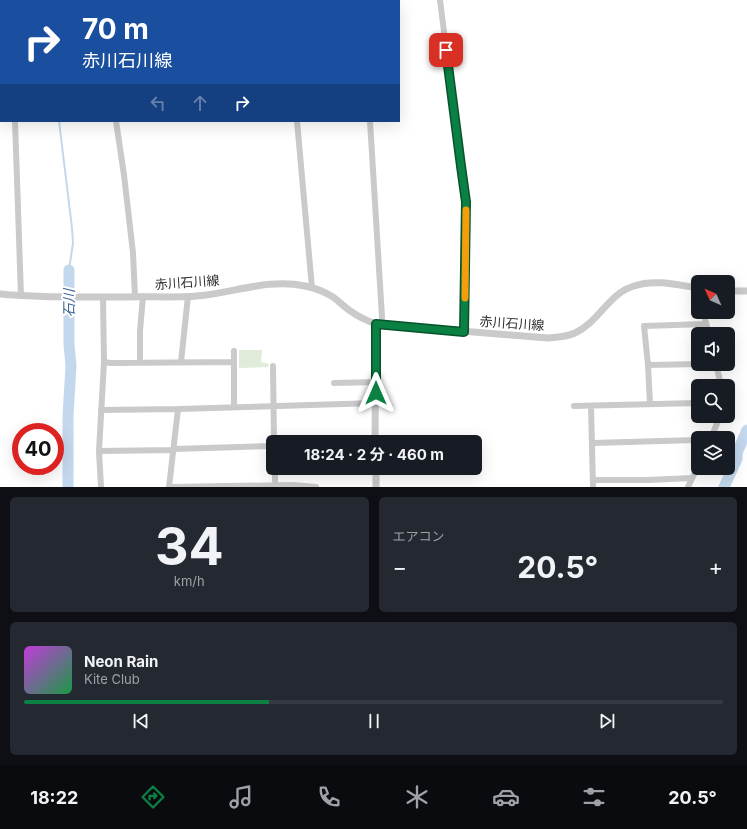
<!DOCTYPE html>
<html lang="ja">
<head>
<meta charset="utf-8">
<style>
	:root { --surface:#171b24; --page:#242831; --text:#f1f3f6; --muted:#9ea1a6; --line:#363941; --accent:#0b8043 }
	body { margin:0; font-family:Inter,"Noto Sans JP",sans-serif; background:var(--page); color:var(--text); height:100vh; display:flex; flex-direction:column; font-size:15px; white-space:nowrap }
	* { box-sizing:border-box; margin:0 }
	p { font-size:13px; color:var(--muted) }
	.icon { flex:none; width:22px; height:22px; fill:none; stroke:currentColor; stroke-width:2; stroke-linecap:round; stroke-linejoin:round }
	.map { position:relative; height:487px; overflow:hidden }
	.panel { display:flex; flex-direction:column; gap:10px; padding:10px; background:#0d0f14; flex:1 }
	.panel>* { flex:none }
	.top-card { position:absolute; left:0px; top:0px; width:400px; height:122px; box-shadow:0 4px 16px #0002; background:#1a4fa0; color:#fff; overflow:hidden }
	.needle { width:26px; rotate:315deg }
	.buttons { position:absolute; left:691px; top:275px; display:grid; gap:8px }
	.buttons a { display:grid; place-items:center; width:44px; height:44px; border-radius:6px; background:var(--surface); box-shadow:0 4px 16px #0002; font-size:20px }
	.speed { position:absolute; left:12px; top:423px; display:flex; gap:8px; font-size:20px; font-weight:700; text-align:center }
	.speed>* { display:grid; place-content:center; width:52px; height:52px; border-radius:50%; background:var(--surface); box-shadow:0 4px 16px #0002; line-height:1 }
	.speed .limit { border:6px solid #d22; background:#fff; color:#111 }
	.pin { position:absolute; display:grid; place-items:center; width:34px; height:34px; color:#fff; margin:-17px; border-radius:8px; box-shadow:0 2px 6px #0006 }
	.me { position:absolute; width:44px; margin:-22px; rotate:0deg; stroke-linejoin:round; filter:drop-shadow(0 0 3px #0008) }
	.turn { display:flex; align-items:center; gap:14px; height:84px; padding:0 16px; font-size:18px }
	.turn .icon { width:52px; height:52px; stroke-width:2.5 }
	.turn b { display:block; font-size:28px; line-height:34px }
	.lanes { display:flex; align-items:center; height:38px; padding:0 16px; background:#0003; justify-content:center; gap:20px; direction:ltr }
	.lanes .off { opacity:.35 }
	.big { font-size:30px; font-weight:700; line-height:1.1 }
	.panel .widget { flex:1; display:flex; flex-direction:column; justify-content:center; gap:6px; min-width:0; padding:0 14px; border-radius:6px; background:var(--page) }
	.panel .dial { align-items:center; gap:0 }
	.dial b { font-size:52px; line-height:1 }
	.song { display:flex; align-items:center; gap:12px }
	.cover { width:48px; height:48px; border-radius:6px; background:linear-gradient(135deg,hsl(290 70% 55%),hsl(140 70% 35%)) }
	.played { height:4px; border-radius:2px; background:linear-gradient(90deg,var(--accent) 35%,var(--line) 35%) }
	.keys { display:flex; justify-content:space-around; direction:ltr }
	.heat { display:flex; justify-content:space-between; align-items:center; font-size:22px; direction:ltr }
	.panel .tiles { flex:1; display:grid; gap:10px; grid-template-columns:1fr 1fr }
	.widget:last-child { grid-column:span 2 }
	.trip { position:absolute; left:266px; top:435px; width:216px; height:40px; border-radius:6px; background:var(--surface); box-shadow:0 4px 16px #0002; font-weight:700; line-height:40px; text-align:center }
	.tab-bar { display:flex; height:64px; justify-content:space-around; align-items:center; background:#090b0e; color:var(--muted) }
	.tab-bar .icon { width:28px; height:28px }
	.tab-bar .selected { color:var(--accent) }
	.tab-bar b { font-size:18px; color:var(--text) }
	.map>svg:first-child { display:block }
	.green { fill:#e0ebd9 }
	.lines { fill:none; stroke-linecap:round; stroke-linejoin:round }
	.stream { stroke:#c3d8ed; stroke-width:2 }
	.river { stroke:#c3d8ed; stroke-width:11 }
	.minor { stroke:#cacaca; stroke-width:6 }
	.tertiary { stroke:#cacaca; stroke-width:7 }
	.route-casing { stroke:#07532c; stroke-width:10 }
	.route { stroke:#0b8043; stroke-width:7 }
	.slow { stroke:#f59e0b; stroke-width:7 }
	.labels { text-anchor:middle; stroke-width:4; stroke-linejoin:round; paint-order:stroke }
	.street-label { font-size:13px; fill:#2d2d2d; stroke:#fff }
	.water-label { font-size:14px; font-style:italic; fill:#376492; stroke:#fff }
</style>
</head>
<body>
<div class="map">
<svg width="747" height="487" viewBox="0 0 747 487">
	<rect width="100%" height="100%" fill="#fff"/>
	<path class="green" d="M239,350H262L261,362L269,364L268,367L239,368Z"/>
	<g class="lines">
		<path class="stream" d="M45,1L46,0
			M59,121L72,228L73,243L69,270"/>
		<path class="river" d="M68,487V416L71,366L69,344V270
			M724,487L737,459V453L747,430"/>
		<path class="minor" d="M10,0V1
			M291,0V1
			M440,0L461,167L466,202L464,332
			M15,121L21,296
			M116,121L124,175L133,253L135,296
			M297,121L312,288
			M370,121L382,317L381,325
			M697,287L698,294
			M703,312L709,334
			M104,362L111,363L234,362
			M140,362V331L143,296
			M181,362L188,296
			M716,364L720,381L721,386
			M648,365L701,364
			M273,366L274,442
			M334,383L376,382
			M650,404L648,365L644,326L706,324
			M574,406L698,403
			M591,406L593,487
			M234,407V351
			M101,410L178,409
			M711,438L720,416
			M592,443L698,440
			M173,449L273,446
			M99,451L173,450
			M275,468V487
			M593,480H647L692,478
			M101,487L99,451L104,362L103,297
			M316,487L293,485L169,487L178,409L376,403
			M688,487L698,466"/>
		<path class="tertiary" d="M728,291H747
			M0,294C40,298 81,297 121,297C146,296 172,298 197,296C233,293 269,278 305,286C315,288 325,292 333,297C340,302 345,308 352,312C360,318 368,321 376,324L548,338C557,337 567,337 575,333C599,322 609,293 634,286C655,279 677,285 698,288
			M375,442L376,324
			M376,468V487"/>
	</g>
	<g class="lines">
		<g class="route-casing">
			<path id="route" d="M376,393V324L464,332L466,202L461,166L446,50"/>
		</g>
		<use href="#route" class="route"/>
		<path class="slow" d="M465,298L466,210"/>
	</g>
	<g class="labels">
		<g class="street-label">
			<text transform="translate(187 282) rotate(-4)" y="5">赤川石川線</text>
			<text transform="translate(512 323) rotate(4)" y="5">赤川石川線</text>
		</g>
		<g class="water-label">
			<text transform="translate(69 303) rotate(-90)" y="5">石川</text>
		</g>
	</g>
</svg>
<div class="buttons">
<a><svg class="needle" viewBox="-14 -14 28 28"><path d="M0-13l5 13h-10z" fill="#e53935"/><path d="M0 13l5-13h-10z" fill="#9ea1a6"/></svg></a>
<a><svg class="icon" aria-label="sound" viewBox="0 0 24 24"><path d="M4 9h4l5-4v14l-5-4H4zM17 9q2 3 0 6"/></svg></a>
<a><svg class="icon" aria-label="search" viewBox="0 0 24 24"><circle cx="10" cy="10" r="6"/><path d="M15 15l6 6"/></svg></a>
<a><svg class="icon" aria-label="layers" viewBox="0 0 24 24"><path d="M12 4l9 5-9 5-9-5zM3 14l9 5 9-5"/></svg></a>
</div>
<div class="speed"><div class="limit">40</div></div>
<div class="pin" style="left:446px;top:50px;background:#d93025"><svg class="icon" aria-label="arrive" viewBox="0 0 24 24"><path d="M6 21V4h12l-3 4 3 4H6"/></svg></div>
<svg class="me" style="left:376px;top:393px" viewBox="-20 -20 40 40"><path d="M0-17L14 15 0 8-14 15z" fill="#0b8043" stroke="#fff" stroke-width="4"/></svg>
<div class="trip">18:24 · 2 分 · 460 m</div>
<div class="top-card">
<div class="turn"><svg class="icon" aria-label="right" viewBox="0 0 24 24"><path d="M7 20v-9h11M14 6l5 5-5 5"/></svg><div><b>70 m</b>赤川石川線</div></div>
<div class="lanes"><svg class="icon off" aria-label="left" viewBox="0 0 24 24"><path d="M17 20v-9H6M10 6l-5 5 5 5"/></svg><svg class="icon off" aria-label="ahead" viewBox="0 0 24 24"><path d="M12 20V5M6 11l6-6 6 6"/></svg><svg class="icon" aria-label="right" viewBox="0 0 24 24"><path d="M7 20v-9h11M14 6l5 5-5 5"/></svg></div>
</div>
</div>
<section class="panel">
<div class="tiles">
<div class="widget dial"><b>34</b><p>km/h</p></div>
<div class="widget"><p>エアコン</p>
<div class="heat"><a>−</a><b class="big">20.5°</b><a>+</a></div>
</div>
<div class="widget">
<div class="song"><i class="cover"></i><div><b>Neon Rain</b><p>Kite Club</p></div></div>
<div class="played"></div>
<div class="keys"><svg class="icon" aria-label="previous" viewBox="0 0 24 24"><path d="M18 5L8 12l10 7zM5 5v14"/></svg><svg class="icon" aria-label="pause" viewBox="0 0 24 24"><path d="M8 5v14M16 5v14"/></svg><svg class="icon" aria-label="next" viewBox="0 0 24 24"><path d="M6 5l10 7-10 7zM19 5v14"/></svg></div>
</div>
</div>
</section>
<nav class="tab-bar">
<b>18:22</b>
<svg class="icon selected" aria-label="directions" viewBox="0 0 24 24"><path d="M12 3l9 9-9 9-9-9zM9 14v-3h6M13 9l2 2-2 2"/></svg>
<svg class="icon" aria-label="music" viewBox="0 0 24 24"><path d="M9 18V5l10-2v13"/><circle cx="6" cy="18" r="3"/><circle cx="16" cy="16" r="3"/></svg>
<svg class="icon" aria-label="phone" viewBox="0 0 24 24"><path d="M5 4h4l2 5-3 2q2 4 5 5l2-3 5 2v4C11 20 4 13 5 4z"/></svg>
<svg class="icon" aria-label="climate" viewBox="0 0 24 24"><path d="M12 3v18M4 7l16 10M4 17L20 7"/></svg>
<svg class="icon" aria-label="car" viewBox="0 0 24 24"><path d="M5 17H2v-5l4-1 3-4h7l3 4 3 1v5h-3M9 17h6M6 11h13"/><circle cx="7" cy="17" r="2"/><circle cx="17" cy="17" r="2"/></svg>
<svg class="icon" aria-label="filters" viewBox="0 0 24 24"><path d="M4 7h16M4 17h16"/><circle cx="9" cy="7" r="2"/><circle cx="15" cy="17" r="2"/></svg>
<b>20.5°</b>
</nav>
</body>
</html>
